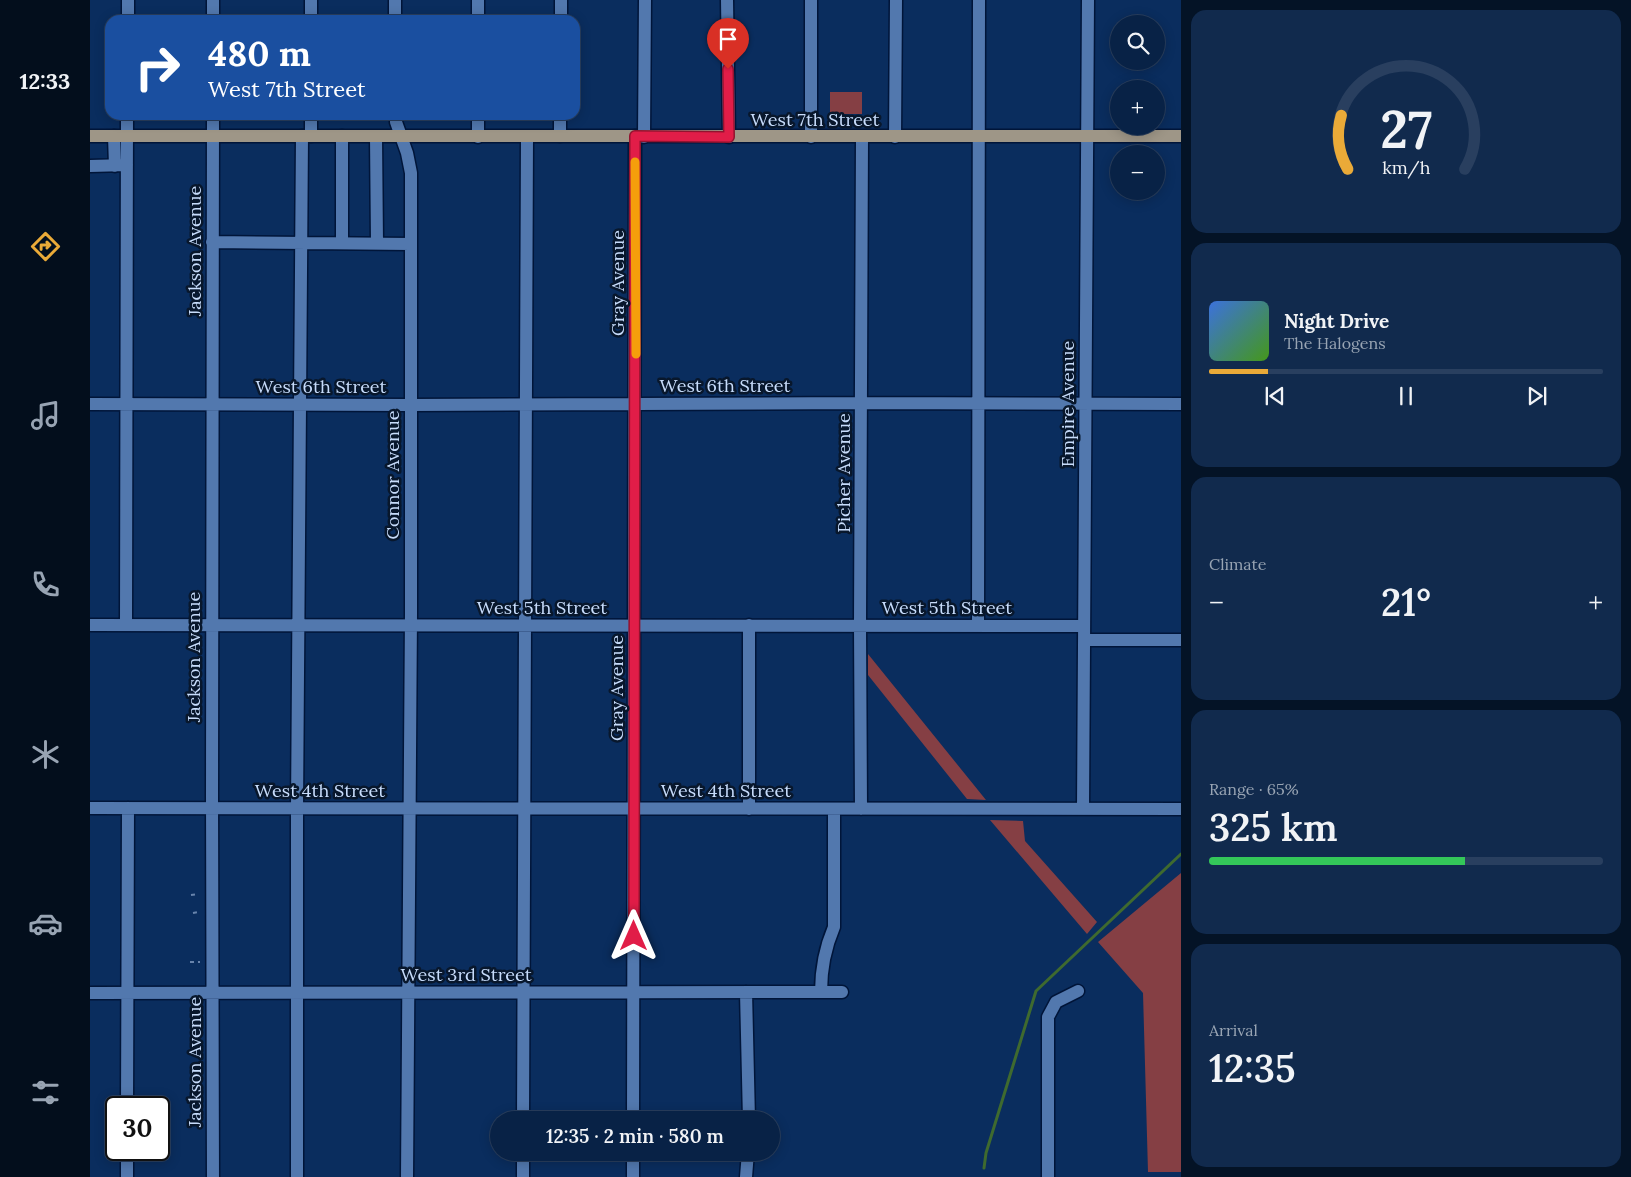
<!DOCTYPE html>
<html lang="en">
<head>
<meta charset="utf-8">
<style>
	:root { --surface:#082246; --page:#112a4d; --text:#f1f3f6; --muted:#98a4b3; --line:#293f5f; --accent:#eaaa38 }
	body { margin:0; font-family:Lora,serif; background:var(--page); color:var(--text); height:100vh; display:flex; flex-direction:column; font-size:19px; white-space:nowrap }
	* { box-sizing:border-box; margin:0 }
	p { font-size:16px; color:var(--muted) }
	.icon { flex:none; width:28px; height:28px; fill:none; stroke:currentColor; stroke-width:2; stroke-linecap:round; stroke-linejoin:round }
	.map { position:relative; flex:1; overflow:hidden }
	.sheet { display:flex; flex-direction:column; gap:10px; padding:10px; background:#041326; width:450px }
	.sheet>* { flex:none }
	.guide { position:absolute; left:15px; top:15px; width:475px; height:105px; border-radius:15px; box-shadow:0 2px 12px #0003,0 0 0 1px var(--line); background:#1a4fa0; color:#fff; overflow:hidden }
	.controls { position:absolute; left:1020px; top:15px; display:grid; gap:10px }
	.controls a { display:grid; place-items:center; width:55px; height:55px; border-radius:50%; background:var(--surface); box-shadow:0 2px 12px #0003,0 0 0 1px var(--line); font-size:25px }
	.speed { position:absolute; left:15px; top:1096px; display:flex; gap:10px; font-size:25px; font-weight:700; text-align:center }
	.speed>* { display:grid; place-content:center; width:65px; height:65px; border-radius:50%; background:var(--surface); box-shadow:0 2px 12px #0003,0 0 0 1px var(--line); line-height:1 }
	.speed .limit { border:2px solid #111; border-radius:8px; background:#fff; color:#111 }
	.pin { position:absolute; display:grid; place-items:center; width:42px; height:42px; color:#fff; margin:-51px -21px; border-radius:50% 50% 50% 0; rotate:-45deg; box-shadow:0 0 5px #0007 }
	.pin .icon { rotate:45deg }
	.me { position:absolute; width:55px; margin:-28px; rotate:0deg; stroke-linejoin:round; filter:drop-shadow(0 0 4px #0008) }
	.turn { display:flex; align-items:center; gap:18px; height:105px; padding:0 20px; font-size:22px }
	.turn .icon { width:65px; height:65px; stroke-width:2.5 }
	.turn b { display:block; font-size:35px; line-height:42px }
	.big { font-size:38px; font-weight:600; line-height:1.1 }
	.sheet .card { flex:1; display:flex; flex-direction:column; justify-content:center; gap:8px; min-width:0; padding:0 18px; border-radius:15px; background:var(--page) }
	.sheet .dial { align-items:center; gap:0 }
	.dial svg { height:130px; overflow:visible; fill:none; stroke:var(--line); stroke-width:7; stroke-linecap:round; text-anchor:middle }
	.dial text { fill:var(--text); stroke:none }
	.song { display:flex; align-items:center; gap:15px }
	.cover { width:60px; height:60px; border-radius:8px; background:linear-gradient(135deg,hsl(220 70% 55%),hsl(100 70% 35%)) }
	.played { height:5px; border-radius:2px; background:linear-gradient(90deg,var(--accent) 15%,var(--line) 15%) }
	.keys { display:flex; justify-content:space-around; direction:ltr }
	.heat { display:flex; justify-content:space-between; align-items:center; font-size:28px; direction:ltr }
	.charge { height:8px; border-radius:4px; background:linear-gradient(90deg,#34c759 65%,var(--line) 0) }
	.trip { position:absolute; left:400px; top:1111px; width:290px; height:50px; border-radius:25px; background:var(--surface); box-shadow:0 2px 12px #0003,0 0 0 1px var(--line); font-weight:600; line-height:50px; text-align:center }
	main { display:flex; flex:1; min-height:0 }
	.tab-bar { display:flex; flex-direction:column; width:90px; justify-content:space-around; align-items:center; background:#030e1c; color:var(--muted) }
	.tab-bar .icon { width:35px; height:35px }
	.tab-bar .active { color:var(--accent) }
	.tab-bar b { font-size:22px; color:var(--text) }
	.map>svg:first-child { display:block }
	.green { fill:#853f44 }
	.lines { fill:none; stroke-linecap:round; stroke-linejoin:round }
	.stream { stroke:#3f6a2f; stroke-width:3 }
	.minor-casing { stroke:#001539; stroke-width:15 }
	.major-casing { stroke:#001539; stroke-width:15 }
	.path { stroke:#6884ac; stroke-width:2; stroke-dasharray:4 4; stroke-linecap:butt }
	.minor { stroke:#5278ae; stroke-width:12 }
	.major { stroke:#9e9687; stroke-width:12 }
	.route-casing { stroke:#92132f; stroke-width:12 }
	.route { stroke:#e11d48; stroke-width:9 }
	.slow { stroke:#f59e0b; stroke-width:9 }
	.labels { text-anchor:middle; stroke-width:5; stroke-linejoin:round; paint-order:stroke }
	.street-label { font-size:18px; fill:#c7dcfb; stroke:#08172c }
</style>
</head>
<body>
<main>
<nav class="tab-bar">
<b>12:33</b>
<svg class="icon active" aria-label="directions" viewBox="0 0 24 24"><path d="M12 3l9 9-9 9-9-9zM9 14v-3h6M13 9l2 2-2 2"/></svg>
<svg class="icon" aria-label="music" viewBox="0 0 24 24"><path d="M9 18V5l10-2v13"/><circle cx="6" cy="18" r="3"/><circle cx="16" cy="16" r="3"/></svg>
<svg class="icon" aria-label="phone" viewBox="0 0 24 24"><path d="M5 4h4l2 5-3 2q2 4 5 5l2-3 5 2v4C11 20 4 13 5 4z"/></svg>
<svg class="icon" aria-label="climate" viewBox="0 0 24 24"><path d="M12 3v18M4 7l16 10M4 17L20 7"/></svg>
<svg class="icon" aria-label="car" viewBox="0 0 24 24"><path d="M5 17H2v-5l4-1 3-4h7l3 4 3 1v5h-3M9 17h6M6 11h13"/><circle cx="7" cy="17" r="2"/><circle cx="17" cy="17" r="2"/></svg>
<svg class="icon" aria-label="filters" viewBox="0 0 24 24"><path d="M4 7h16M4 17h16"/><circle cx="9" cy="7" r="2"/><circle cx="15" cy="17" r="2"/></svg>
</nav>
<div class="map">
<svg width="1091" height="1177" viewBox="0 0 1091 1177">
	<rect width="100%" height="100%" fill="#0a2d5e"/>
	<path class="green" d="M740,92H772V114H740Z
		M778,654L896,800L877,799L778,675Z
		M900,820L933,821L935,841L1007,922L997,934Z
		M1091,873V1172H1058L1053,993L1008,942Z"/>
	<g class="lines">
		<path class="stream" d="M894,1168L896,1153L946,991L1091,854"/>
		<g class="minor-casing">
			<path id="minor" d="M305,0V20
				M637,0L639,137
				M721,0V137
				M38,20V0
				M123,20V0
				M221,20V0
				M388,20V0
				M471,20V0
				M123,115L122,795L123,1177
				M221,115V136
				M306,115V122L317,153L321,173V613L317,1177
				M24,136L25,166
				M252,136V243
				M470,136V115
				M286,137L287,243
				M388,137V115
				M554,137L555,0
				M805,137L806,0
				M0,166L37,165
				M122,242L321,244
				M0,404L321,405L772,403L1091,404
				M0,625L994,626
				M36,625L37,115
				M888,625L889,0
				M994,640H1091
				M0,808L1091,809
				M659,809V625
				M771,809L770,625L772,137
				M993,809L998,0
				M656,992L659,1120
				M731,992C731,969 735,948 744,927V809
				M0,993L752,992
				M37,1108L38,808
				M433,1120L437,137
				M543,1120L545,136
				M433,1152V1177
				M37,1177V1150
				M207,1177V808L212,136
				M543,1177V1152
				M656,1177L658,1152
				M958,1177V1017L966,1002L988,991"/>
		</g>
		<g class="major-casing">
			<path id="major" d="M0,136H1091"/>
		</g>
		<path class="path" d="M101,895L108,894
			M103,913L108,912
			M100,962H110"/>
		<use href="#minor" class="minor"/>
		<use href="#major" class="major"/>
	</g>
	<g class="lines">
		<g class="route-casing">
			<path id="route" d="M544,936L545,136L639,137L638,69"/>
		</g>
		<use href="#route" class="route"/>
		<path class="slow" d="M545,162L546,354"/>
	</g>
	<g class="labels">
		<g class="street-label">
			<text x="725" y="126">West 7th Street</text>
			<text transform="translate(105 251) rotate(-90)" y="6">Jackson Avenue</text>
			<text transform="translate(528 283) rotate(-90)" y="6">Gray Avenue</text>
			<text x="635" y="392">West 6th Street</text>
			<text x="231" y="393">West 6th Street</text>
			<text transform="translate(978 404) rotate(-90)" y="6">Empire Avenue</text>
			<text transform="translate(754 473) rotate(-90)" y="6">Picher Avenue</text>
			<text transform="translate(303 475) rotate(-90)" y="6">Connor Avenue</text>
			<text x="452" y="614">West 5th Street</text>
			<text x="857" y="614">West 5th Street</text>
			<text transform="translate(104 657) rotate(-90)" y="6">Jackson Avenue</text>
			<text transform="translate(527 688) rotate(-90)" y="6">Gray Avenue</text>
			<text x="230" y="797">West 4th Street</text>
			<text x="636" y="797">West 4th Street</text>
			<text x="376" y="981">West 3rd Street</text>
			<text transform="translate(105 1062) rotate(-90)" y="6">Jackson Avenue</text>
		</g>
	</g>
</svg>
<div class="controls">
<a><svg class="icon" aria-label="search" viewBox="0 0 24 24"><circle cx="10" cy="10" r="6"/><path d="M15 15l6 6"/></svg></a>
<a>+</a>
<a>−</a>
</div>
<div class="speed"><div class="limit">30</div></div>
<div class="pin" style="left:638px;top:69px;background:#d93025"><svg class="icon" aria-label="arrive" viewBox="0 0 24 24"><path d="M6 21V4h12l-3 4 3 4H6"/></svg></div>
<svg class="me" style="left:544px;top:936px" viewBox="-20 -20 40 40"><path d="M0-17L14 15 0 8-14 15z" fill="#e11d48" stroke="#fff" stroke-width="4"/></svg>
<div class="trip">12:35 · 2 min · 580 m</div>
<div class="guide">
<div class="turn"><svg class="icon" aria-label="right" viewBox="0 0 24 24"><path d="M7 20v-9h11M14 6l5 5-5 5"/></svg><div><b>480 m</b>West 7th Street</div></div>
</div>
</div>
<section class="sheet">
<div class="card dial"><svg viewBox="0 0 100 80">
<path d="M14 69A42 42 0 1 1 86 69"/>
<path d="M14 69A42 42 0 0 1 10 36" stroke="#eaaa38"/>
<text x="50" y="56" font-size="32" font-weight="700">27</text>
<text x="50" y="72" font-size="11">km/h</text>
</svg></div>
<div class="card">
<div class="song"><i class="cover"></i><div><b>Night Drive</b><p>The Halogens</p></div></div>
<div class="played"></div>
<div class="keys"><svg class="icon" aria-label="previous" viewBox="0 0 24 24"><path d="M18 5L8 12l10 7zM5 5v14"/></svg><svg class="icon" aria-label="pause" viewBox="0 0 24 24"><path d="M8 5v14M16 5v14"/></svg><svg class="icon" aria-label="next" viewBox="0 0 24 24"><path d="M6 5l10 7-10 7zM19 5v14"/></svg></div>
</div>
<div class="card"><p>Climate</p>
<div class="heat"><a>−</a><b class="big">21°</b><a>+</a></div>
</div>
<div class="card"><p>Range · 65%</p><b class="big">325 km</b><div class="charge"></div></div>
<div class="card"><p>Arrival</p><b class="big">12:35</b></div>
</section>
</main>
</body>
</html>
